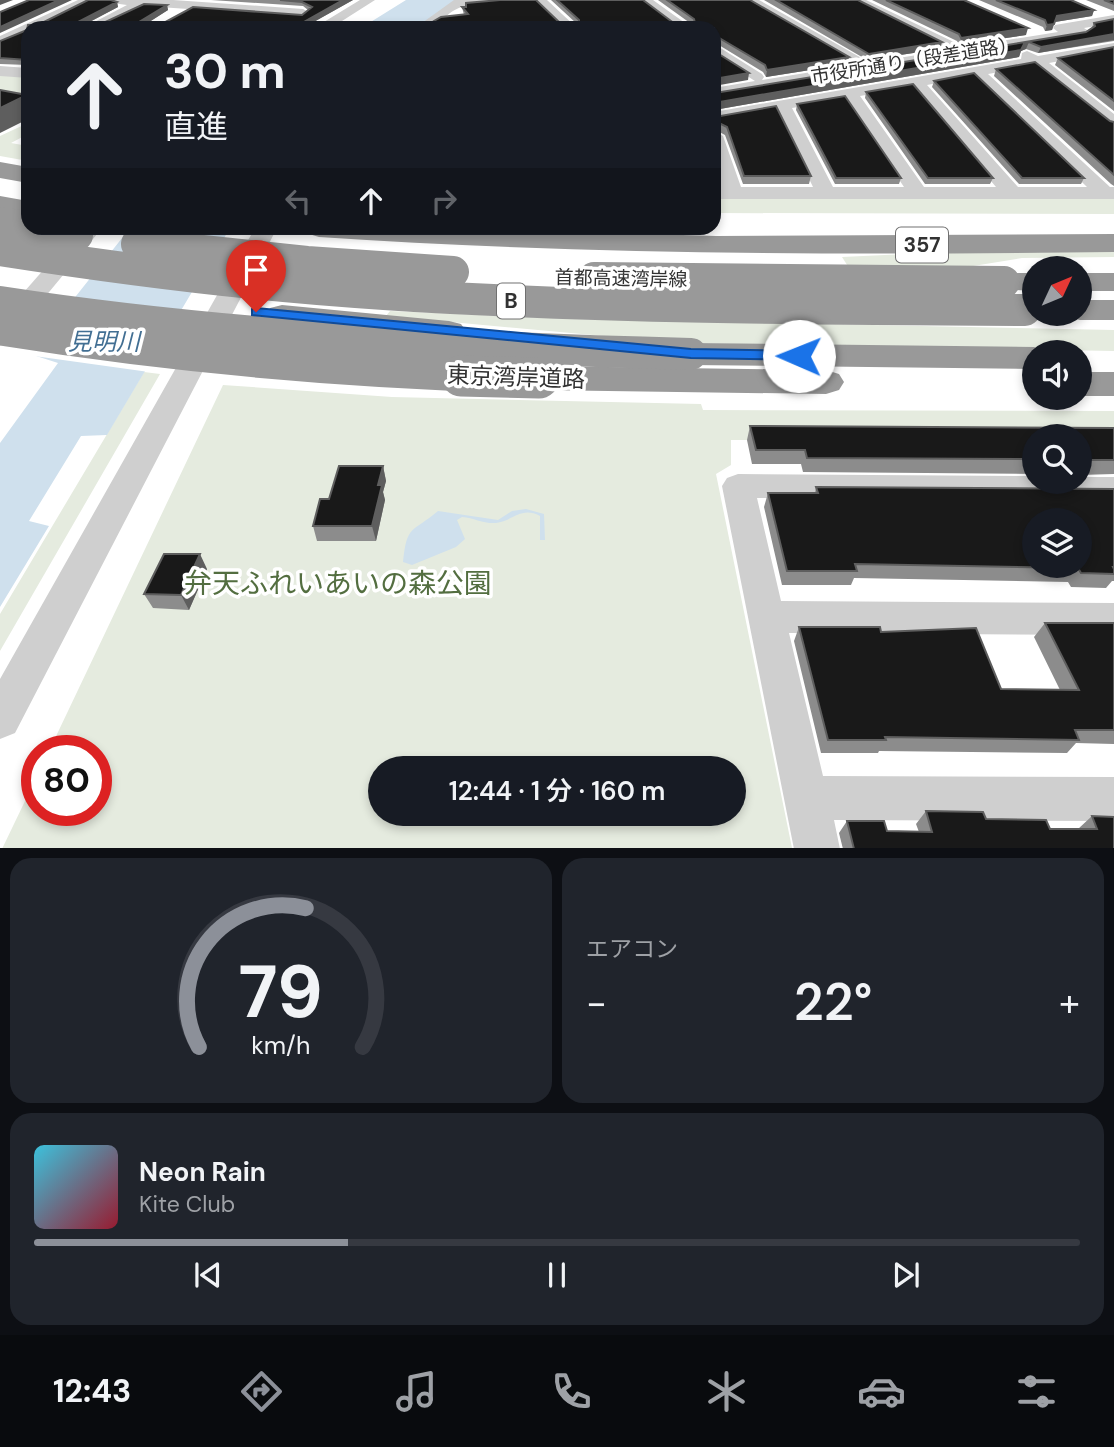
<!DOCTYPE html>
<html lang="ja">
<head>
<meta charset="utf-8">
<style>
	:root { --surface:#171b24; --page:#20242c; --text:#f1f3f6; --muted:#9ea1a6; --line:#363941; --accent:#8c9099 }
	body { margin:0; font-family:"DM Sans","Noto Sans JP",sans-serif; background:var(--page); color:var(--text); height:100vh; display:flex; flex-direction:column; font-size:26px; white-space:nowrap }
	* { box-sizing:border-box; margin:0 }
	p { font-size:23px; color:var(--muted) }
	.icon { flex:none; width:38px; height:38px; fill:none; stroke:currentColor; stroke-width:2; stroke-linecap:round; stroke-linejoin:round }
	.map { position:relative; height:848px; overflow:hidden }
	.sheet { display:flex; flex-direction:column; gap:10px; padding:10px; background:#0d0f14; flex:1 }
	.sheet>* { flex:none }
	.guide { position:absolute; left:21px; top:21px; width:700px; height:214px; border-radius:21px; box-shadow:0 4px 10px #0003; background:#171b24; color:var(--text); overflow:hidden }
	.needle { width:46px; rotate:46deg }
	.buttons { position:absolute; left:1022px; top:256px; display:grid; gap:14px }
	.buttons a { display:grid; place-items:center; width:70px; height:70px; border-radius:50%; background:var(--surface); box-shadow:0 4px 10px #0003; font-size:35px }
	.speed { position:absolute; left:21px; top:735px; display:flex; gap:14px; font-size:35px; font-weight:700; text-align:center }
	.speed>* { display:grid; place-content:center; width:91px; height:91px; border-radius:50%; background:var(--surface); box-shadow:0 4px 10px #0003; line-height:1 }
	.speed .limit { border:10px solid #d22; background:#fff; color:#111 }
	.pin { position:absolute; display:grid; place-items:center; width:60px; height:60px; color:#fff; margin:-72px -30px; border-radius:50% 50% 50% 0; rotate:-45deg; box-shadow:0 0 7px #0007 }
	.pin .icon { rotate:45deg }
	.me { position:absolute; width:77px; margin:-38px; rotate:271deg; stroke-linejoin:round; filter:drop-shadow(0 0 5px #0008) }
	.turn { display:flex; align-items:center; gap:24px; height:147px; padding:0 28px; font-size:32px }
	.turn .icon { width:91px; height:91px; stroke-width:2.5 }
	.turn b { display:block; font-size:49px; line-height:60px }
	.lanes { display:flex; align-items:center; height:66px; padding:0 28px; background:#0003; justify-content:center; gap:35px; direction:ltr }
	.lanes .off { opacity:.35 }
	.big { font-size:52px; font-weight:600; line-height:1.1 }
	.sheet .tile { flex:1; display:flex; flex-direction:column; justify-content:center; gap:10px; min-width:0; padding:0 24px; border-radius:21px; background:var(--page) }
	.sheet .dial { align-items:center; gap:0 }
	.dial svg { height:182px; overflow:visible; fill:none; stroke:var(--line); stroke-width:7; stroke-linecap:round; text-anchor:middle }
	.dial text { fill:var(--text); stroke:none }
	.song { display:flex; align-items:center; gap:21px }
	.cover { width:84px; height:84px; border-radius:10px; background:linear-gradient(135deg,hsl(190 70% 55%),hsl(350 70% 35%)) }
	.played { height:7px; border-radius:4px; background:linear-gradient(90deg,var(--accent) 30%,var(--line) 30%) }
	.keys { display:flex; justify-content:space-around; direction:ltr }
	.heat { display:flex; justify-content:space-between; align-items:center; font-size:38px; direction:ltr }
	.sheet .tiles { flex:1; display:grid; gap:10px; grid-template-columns:1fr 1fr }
	.tile:last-child { grid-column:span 2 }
	.trip { position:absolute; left:368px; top:756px; width:378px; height:70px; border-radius:35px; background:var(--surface); box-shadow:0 4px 10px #0003; font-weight:600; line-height:70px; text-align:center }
	.menu { display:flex; height:112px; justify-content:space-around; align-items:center; background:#090b0e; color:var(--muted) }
	.menu .icon { width:49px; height:49px }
	.menu .selected { color:var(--accent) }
	.menu b { font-size:32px; color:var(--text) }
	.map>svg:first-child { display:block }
	.green { fill:#e5ebdf; fill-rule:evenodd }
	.water { fill:#cfe0ed }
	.pier { fill:#fff }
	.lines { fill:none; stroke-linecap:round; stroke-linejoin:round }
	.minor { fill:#cfcfcf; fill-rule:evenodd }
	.highway { fill:#999; fill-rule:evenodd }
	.highway-bridge-far1 { stroke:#999; stroke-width:32 }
	.highway-bridge { stroke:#999; stroke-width:41 }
	.wall { fill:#8c8c8c }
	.shaded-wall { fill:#5e5e5e }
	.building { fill:#191919; stroke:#5e5e5e; stroke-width:2; fill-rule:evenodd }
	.route { fill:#1a73e8; stroke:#114b97; stroke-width:2 }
	.labels { text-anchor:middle; stroke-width:7; stroke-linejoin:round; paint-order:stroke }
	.far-street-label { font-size:19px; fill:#323232; stroke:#fff }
	.shield { fill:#fff; stroke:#707070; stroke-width:2 }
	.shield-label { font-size:21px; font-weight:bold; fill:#323232 }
	.street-label { font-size:23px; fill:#323232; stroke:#fff }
	.water-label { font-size:24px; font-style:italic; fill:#426f93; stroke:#fff }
	.near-park-label { font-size:28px; fill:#536e40; stroke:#fff }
</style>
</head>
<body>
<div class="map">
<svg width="1114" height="849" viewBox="0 0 1114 849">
	<rect width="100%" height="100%" fill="#fff"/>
	<path class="green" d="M0,73L28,76V95L0,90Z
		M28,123V134L11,143L28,146V161L0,156V136Z
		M714,195L1114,196V214L714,213Z
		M1114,250V257L1022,258L967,267L849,268L842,257L970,251Z
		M390,311L574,319L1114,330V351L680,343L386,316Z
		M144,372L160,374L0,651V614Z
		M223,385L392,397L701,404L703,410L1114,411V439L1034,436V439L731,440V465L716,474L792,848L2,849L37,776V810H96V751H49ZM380,768H733V814H380Z"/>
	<path class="water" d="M406,0H457L417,28H361Z
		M130,228H230L107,435L81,436L29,521L49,526L0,607V443L58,363L30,354Z
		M526,509L544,514L545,540H540V516C521,506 513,521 496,523C484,524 474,518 462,517L457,520L465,539L456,547L412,565L403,562C407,524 412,533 438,511L498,520L512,511Z"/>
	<path class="pier" d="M47,326L167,341L149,372L27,355Z"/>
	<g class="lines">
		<path class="minor" d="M78,0H94L39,28H28V33L0,45V36Z
			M111,0H173L303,9L310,13L303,17L145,6L101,28H83L127,5L112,3Z
			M360,0H375L331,28H314Z
			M454,0H508C497,9 479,2 465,6C443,11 445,28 415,28Z
			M533,0H547L577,28H562Z
			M638,0H653L692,28H676Z
			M744,0H759L865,60L862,63H852Z
			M850,0H866L956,43L957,48L1058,32L1053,28L1055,25L1114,15V23L1084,28L1090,32L1083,36L714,98V88L755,81L714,55V44L762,74L764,77L762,80L948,50Z
			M1114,43V51L1049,63L1114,114V128L1108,127L1033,66L988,74L1110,187H1114V199H714V187H721L714,165V131L723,136L741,187H813L776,111L714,122V112L1021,59L1022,53L1027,51L1038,56ZM973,76L1087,187H1018L927,85ZM912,87L996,187H924L860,96ZM845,99L904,187H833L792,108Z
			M0,66L28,68V78L0,76Z
			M80,228H102L21,326L12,329L3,326L0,320L3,316Z
			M255,228H277L15,733L0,739V679Z
			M738,474L1034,476V481H1080V477H1114V501L757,498L781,601L1114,603V635L789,633L823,776L1114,777V821L834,820L840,849H794L722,486L727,478Z"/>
		<path class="highway" d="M0,162L28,167V183L0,178Z
			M0,196L28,201V217L0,212Z
			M305,228H446L716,236L1114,234V252C849,255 584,255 319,237L309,234Z
			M1004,273H1034V291L993,289L988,282L993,275Z
			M1080,273H1114V291H1080Z
			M1080,300H1114V320H1080L1068,317L1066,313H1080Z
			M282,305L449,321L461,324L466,331L461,338L449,341L270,322L266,315L270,308Z
			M655,339L691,343L1034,347L1047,352H1034V369L691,365L643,358L638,350L643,342Z
			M539,366L826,370L839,374L844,382L839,390L826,394L539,390L526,386L521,378L526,370Z
			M1080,372H1114V396H1080Z"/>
		<path class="highway-bridge-far1" d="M0,223L77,235
			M137,244L307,262L453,272
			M0,250C128,270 255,286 384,294C597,308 811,309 1025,310
			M594,278L1004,282
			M0,302C229,337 459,348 691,354
			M4,330C173,357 343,372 515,377"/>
		<path class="highway-bridge" d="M461,376L539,378"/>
	</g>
	<path class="wall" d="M88,0H111L117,2L118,7L84,25H99L144,4L167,5L168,10L144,25H160L193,7L302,15L308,10L303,6L211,0H353L303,28H28V65L0,64V41L27,30L28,25H38Z
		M551,0H643L675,24L690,23L658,0H750L849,57L848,64L766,77L763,72L714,42V28H427V26L434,25V21L464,15L462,7L560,23H576Z
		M764,0H858L940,49L867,60Z
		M872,0H964L1026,35L959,45L957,41Z
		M979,0H1071L1094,10L1092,16L1055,22L1052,30L1045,31L1043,27Z
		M1086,0H1114V11Z
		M1114,19V41L1038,53L1026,49L1021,51L1019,57L714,110V92L715,93L1086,32L1091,29L1094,23Z
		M1114,47V111L1055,65L1058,58Z
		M996,69L1110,121L1114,122V186L1111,184L994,76Z
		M934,81L1084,178L1081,184H1019L932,87Z
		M866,92L993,178L990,184H925L865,98Z
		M797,104L901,178L899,184H835L796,110Z
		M714,116L811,176L809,184H743L725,135L714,129Z
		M750,426L1114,428V474L1080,475V436H1034V474L803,472L801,464H752L747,440Z
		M383,466L386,481L383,492L385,500L376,541H317L313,526L329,499Z
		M816,487L1114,489V581H1112L1106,588L1071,587L1068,582L854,578L851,585H782L764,507L768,493H815Z
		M207,569L189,610L153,608L144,594Z
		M1045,623H1114V744L1076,743L1067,753L879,751L878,753H821L794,641L799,627L881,632L1001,689L1060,690L1034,637Z
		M926,811L1050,829H1078L1092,816L1114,849H843L839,833L847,821L887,831L919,832L916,824Z"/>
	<path class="shaded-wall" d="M0,0H13L0,5Z
		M59,0H72L0,33V27Z
		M343,0H353L303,28H293Z
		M117,2L118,7L80,27L78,22Z
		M167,5L168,10L140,28L139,22Z
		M1094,10L1092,16L1055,22L1057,16Z
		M1054,24L1052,30L1045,31L1047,25Z
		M1028,28L1026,35L959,45L961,38Z
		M1114,34V40L1038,53L1041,47Z
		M942,42L940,49L867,60L869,54Z
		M1029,42L1026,49L1021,51L1019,57L714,110V103Z
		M849,57L848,64L766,77L767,70Z
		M749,73L748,80L714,86V79Z
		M27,95L28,98V119L0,133V108Z
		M719,176L717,184L714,186V178Z
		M383,466L386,481L383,492L385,500L376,541L372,526L378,485Z
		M200,554L207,569L189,610L181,595Z"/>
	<path class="building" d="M29,0H59L0,27V12Z
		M88,0H111L117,2L78,22L81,25H99L144,4L167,5L139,22L141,25H160L193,7L302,15L312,7L302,2L280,0H343L293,28H28V60L0,58V41L27,30L28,25H38Z
		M500,0H536L560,23H579V20L557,0H643L675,24L695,23L694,19L667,0H750L849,57L767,70L765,65L714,35V42V28H428L427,26L437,25L434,21L441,17L468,14L462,7H466V3Z
		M776,0H858L942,42L869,54Z
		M886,0H964L1028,28L961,38L959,34Z
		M996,0H1071L1094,10L1057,16L1054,24L1047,25L1045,20Z
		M1104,0H1114V4Z
		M1114,19V34L1041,47L1029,42L1024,44L1021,50L714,103V92L715,93L1086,32L1095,26L1094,23Z
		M1114,47V101L1058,58Z
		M714,51L749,73L714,79Z
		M1035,62L1110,121L1114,122V175L996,69Z
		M974,73L1084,178H1022L934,81Z
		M913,84L993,178H928L866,92Z
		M0,90L27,95L0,108Z
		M845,96L901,178H836L797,104Z
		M776,106L811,176H744L727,127L715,121L714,130V116L715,117Z
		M714,162L719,176L714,178Z
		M750,426L1114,428V460H1089L1086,464H1080V436H1034V459L807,458L805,450H756Z
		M339,466H383L378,485H382L372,526H313L320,499H329Z
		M816,487L1114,489V567H1113L1114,569V574L1081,573L1078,568L855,564L857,571H787L768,493H818ZM1034,520H1080V565H1034Z
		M164,554H200L181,595L144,594Z
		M1045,623H1114V730H1075L1079,740L885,737L886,740H828L799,627H880L881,632L976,628L1001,689L1079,690Z
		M926,811L983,812L986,819L1046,820L1050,829H1097L1092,816L1114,817V849H854L847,821H884L887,831L932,832Z"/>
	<path class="route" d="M256,308L691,349L799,351L807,356L799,360L691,358L252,315V309Z"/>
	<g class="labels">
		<g class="far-street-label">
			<text transform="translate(914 60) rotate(-9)" y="7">市役所通り（段差道路）</text>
			<text transform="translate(621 278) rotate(1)" y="7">首都高速湾岸線</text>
		</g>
		<g class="shield">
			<rect x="896" y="227.5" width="52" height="35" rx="5"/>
			<rect x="497" y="283.5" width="28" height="35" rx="5"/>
		</g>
		<g class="shield-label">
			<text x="922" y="252">357</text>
			<text x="511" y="308">B</text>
		</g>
		<g class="street-label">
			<text transform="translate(516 377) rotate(2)" y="8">東京湾岸道路</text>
		</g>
		<g class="water-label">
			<text x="104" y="350">見明川</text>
		</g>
		<g class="near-park-label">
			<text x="338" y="593">弁天ふれいあいの森公園</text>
		</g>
	</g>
</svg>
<div class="buttons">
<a><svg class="needle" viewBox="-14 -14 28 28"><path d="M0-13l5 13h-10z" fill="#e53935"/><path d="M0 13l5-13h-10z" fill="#9ea1a6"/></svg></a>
<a><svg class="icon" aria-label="sound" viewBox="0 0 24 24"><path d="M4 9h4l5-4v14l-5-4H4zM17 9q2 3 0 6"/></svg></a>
<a><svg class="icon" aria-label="search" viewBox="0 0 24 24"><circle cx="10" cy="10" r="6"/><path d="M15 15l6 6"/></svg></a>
<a><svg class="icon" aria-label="layers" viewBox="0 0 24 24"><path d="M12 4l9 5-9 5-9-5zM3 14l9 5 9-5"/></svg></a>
</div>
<div class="speed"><div class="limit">80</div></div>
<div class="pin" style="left:256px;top:312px;background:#d93025"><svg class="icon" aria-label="arrive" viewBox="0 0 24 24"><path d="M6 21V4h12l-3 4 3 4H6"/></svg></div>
<svg class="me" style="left:799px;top:356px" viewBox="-20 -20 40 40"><circle r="19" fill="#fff"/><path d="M0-13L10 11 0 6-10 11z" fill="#1a73e8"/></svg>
<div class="trip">12:44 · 1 分 · 160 m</div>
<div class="guide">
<div class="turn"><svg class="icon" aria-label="ahead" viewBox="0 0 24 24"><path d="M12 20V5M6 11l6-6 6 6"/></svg><div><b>30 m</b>直進</div></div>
<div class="lanes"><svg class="icon off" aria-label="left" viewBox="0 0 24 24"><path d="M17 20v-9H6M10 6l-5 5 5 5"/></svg><svg class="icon" aria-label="ahead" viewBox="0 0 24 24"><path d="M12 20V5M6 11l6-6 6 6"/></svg><svg class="icon off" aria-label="right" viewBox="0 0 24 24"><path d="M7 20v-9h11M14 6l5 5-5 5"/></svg></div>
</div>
</div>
<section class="sheet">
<div class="tiles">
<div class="tile dial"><svg viewBox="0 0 100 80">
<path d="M14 69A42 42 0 1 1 86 69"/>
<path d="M14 69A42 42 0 0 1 61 8" stroke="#8c9099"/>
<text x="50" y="56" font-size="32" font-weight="700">79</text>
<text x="50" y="72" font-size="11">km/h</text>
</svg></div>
<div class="tile"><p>エアコン</p>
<div class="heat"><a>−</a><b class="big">22°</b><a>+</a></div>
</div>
<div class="tile">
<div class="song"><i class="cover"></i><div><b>Neon Rain</b><p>Kite Club</p></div></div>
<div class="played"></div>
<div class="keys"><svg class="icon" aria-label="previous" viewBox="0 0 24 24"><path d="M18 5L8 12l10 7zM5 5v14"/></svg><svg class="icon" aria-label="pause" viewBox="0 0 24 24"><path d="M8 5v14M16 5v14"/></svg><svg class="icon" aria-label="next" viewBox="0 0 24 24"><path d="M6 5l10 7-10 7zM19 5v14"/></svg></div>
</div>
</div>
</section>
<nav class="menu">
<b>12:43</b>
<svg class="icon selected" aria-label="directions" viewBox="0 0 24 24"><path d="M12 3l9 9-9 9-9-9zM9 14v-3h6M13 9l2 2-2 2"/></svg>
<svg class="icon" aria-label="music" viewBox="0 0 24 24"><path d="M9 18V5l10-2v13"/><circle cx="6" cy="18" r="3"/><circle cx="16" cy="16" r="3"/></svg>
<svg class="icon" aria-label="phone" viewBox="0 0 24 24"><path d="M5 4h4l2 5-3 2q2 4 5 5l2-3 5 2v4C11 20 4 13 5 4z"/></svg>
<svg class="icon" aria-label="climate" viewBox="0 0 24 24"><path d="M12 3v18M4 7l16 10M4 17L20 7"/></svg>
<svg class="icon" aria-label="car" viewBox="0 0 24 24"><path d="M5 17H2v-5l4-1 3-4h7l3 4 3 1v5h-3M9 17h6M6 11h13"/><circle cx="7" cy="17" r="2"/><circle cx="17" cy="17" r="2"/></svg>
<svg class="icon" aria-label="filters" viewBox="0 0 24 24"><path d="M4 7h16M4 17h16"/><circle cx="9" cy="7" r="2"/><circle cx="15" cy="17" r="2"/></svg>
</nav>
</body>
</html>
